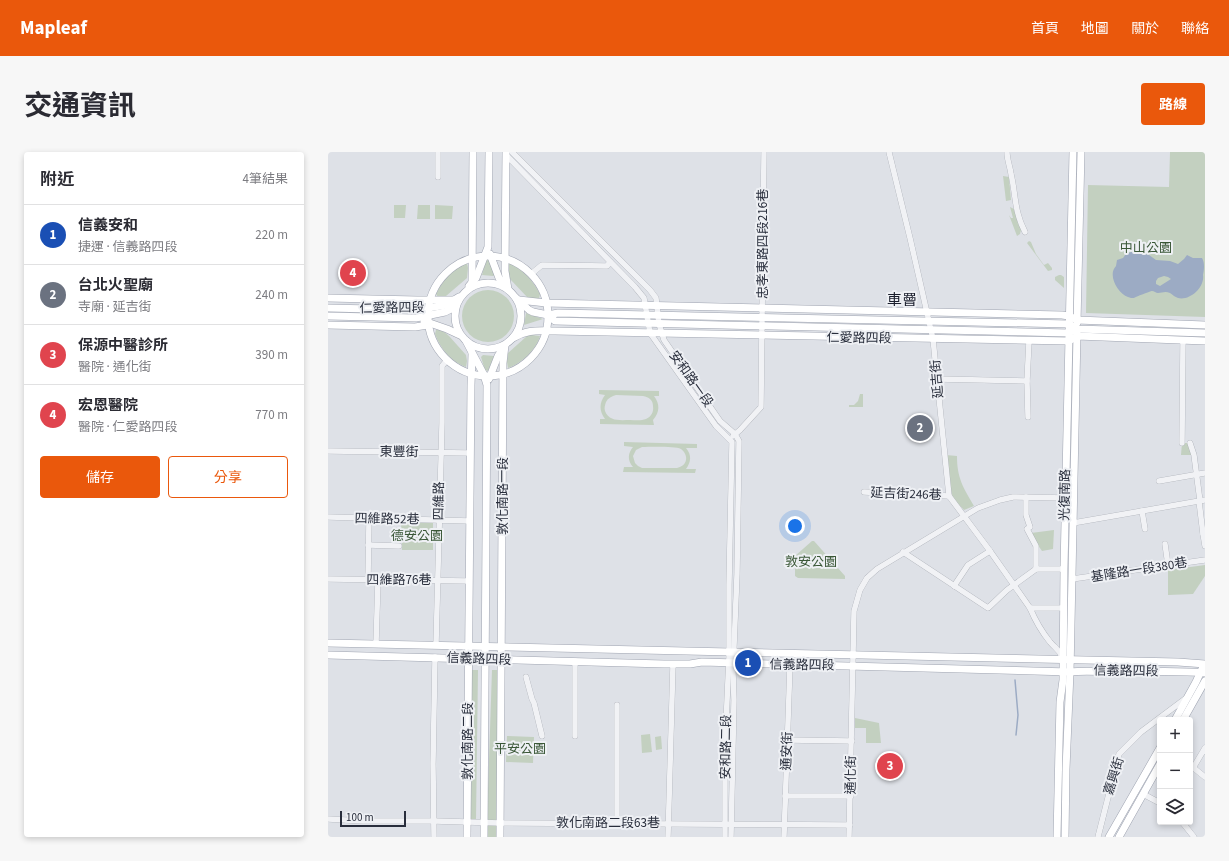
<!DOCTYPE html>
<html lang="zh-TW">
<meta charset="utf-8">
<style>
body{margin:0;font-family:"Source Sans 3","Noto Sans TC",sans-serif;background:#f7f7f7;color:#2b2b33}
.controls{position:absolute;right:12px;bottom:12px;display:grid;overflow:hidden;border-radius:4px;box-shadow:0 2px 6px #0003}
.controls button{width:36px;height:36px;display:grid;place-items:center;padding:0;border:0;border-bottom:1px solid #e1e1e2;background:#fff;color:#2b2b33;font:20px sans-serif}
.scale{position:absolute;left:12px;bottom:10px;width:66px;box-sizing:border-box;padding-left:4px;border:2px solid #292e3c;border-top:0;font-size:11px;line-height:14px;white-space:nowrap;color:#292e3c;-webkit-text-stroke:3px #eef0f4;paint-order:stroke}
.you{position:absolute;left:467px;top:374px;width:14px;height:14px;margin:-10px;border:3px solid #fff;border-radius:50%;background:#1a73e8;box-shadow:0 0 0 6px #1a73e833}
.badge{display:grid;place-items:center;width:26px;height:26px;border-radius:50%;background:#ea580c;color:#fff;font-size:13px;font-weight:700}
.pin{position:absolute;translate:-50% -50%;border:2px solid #fff;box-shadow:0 1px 4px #0006}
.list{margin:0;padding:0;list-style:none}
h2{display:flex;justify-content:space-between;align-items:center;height:52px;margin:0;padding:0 16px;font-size:17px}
h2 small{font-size:13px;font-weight:400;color:#7c7c81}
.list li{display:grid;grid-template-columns:26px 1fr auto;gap:12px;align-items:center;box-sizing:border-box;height:60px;padding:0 16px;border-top:1px solid #e1e1e2}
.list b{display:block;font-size:15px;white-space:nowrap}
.list p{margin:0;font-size:13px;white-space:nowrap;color:#7c7c81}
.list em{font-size:13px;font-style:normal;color:#7c7c81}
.actions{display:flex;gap:8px;padding:12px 16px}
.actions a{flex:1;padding:9px 0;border:1px solid #ea580c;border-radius:4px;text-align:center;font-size:14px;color:#ea580c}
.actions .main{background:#ea580c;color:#fff}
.icon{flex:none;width:22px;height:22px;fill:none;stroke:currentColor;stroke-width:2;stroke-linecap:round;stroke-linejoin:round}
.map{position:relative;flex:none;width:877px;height:685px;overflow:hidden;border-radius:4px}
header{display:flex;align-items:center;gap:24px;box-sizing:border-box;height:56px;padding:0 20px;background:#ea580c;color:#fff}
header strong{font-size:19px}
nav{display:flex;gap:22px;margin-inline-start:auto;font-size:14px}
.intro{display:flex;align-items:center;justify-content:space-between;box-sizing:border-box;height:96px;padding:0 24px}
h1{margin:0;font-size:28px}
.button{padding:10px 18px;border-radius:4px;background:#ea580c;color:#fff;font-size:14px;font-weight:700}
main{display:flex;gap:24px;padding:0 24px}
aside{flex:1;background:#fff;border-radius:4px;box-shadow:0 2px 6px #0003}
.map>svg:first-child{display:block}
.green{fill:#c3d0c0;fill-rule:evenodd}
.water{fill:#9cabc4;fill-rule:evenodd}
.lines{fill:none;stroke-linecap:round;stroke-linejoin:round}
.stream{stroke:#9cabc4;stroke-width:1.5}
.minor-casing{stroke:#a4a8b0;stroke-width:6}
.major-casing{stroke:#9fa4b1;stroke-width:8}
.minor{stroke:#f1f2f5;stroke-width:5.5}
.major{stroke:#fff;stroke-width:7}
.labels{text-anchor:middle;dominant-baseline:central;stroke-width:4;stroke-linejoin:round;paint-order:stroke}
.street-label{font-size:13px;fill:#292e3c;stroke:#eef0f4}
.park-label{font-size:13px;fill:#3a5737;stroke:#eef0f4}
.quarter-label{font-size:15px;fill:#1b1f2d;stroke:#eef0f4}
</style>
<header>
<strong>Mapleaf</strong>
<nav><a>首頁</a><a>地圖</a><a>關於</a><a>聯絡</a></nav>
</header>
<div class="intro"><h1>交通資訊</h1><a class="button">路線</a></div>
<main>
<aside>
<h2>附近<small>4筆結果</small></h2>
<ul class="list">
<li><span class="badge" style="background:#1a4fb4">1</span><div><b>信義安和</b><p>捷運 · 信義路四段</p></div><em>220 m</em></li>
<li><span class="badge" style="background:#6b7280">2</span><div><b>台北火聖廟</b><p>寺廟 · 延吉街</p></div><em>240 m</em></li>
<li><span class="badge" style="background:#e0444e">3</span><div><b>保源中醫診所</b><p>醫院 · 通化街</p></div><em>390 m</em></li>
<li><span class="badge" style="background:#e0444e">4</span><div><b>宏恩醫院</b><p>醫院 · 仁愛路四段</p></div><em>770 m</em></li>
</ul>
<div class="actions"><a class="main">儲存</a><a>分享</a></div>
</aside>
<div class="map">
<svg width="877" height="685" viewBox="0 0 877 685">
<rect width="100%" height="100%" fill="#dee1e7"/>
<g class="green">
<polygon points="842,0 877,0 877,165 758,161 760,33 841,35"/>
<polygon points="675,24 681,25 683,48 678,49"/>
<polygon points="66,53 78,53 77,66 66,66"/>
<polygon points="90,53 102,53 102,67 89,67"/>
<polygon points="107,53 125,54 124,67 107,67"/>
<polygon points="682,55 686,57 693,78 692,82 689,84 681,63 683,66 685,66"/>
<polygon points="701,89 703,90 708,102 716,113 720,111 724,116 724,118 720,119 699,91"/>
<polygon points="160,107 162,108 167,123 165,124 154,123 158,108"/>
<path d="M 139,111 L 140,116 L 139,126 L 118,144 L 110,145 L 108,142 C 115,128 124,117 139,111 Z"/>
<path d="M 181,112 L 183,112 C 196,118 205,129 212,142 L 211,147 L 209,148 L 200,146 L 182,127 L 180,117 Z"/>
<polygon points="731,123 733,123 736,125 736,136 727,128 727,125"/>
<circle cx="160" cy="164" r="26"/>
<polygon points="198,161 215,167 196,173"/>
<path d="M 110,177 L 115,179 L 121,184 L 138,203 L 139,209 L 138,215 C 123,210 112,196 107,182 L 108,178 Z"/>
<path d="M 204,183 L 212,184 C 208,198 194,211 180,216 L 179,210 L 180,201 L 199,184 Z"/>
<polygon points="155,203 166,204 160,219 157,218 153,205"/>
<path d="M 271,238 L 331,239 L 331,244 L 326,244 C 332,252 332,260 325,268 L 326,273 L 272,272 L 272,267 L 277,267 C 271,259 271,251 277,243 L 271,242 ZM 288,243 L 315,244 C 321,245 325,248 325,254 C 326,260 323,265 318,267 C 313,269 307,268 302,268 C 293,268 281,270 277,259 C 276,256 277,253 278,250 C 280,246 284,244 288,243 Z"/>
<polygon points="532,242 535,242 535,255 521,255 521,253 526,253 530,249"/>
<path d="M 296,290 L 369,292 L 369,296 L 358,296 C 364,303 363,310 358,317 L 368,317 L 367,321 L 295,320 L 296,315 L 305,315 C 299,308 300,301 305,295 L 296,294 ZM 314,295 C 322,295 347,294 353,297 C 356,299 359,304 358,308 C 357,313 353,315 349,316 L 314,316 L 310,314 L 307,311 L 305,304 L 308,298 Z"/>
<polygon points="854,291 862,291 866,303 853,303"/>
<path d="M 618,303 L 629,304 C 629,326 635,335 646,354 L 636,358 L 622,343 Z"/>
<polygon points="73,370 105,371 105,398 74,398"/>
<polygon points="726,378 725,397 714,399 707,389 703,381"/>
<polygon points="484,389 486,389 517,424 517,427 470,426 467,424 467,404"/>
<polygon points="877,413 877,424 865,442 840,443 840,418"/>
<polygon points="144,518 150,518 148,667 143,667"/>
<polygon points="164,518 170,518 170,668 159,669"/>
<polygon points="527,566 551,571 553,591 538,591 538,576 527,576"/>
<polygon points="322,582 324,600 314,601 313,583"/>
<polygon points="179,584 206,585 205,611 178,610"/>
<polygon points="333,584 334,597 328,598 327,585"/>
<polygon points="159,673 170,673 169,685 159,685"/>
</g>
<path class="water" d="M 803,100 L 811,100 L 821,103 L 828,108 L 842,109 L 850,112 L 856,107 L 859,103 L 865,106 L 874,106 C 877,111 876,118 875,123 C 877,135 862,149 850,146 C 847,145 845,143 842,141 C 837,139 834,141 830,141 C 828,141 826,139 824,139 C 823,139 807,145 806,146 C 804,146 802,146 800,145 C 790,142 779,123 788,114 L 789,108 L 795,106 L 798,102 ZM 836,124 L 840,125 L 843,127 L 832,134 L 828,132 L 828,129 L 830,126 Z"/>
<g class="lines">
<polyline class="stream" points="687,528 690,563 688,583"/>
<g class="minor-casing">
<g id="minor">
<polyline points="184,0 322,138 328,146 331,172 336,188 392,269 407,282 411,289 409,422 405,519 406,548 403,685"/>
<path d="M 561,0 L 582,86 L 605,187 L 621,344 L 662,399 L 702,456 C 707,468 714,480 722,490 C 728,497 731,497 734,505"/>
<path d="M 679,0 C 679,8 682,14 683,22 C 688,43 686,59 697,80"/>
<polyline points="178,3 307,135 316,146 322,181 388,274 404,290 401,433 401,505 396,615 397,621 397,685"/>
<polyline points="110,25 110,0"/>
<polyline points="203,122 214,113 279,114 282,110"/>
<polyline points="609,227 699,229"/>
<polyline points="700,265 699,229 701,189"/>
<polyline points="405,284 412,278 433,255 436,0"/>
<polyline points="854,291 855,188"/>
<polyline points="862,291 866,303 872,349"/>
<polyline points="0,299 142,301"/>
<polyline points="831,329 877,321"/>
<polyline points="536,340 621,344"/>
<polyline points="698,345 698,363 702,375 699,377 708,394 708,417"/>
<polyline points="871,349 875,382 877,381"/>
<polyline points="814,359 817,377"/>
<polyline points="0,365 142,369"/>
<polyline points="745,371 877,348"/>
<polyline points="875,382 877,394"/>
<polyline points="837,392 840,413"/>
<polyline points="40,393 71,394"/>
<polyline points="575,400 660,456 679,438 708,417 736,417"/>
<polyline points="0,427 141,429"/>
<polyline points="744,427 877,408"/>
<polyline points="40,428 41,366"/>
<polyline points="626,434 640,413 662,399"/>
<polyline points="702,456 735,456"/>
<polyline points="48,492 50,428"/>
<polyline points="108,493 114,271 114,214 119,208"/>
<polyline points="198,525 204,547 206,551 214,584"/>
<polyline points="289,553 289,671"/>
<polyline points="247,584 247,509"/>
<polyline points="459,588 524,589"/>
<polyline points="862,613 877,625"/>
<polyline points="865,616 877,596"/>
<polyline points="815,642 832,651"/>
<polyline points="457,644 523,644"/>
<polyline points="0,667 35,669 106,669 172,671 522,673"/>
<polyline points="854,670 866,685"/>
<polyline points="106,685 105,612 107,505"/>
<polyline points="340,685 345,512"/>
<polyline points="456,685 462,513"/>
<polyline points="521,685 526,459 532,438 539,426 549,417 650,356 672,348 685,345 737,346 746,339"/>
<polyline points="770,685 791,602 813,580 857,547"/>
</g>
</g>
<g class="major-casing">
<g id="major">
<polyline points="178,0 177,119 180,137"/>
<polyline points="162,102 171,126 178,135"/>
<circle cx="160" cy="164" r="60"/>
<circle cx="160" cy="164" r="33"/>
<polyline points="144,131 145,0"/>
<polyline points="141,134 148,126 160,95 161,0"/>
<polyline points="0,146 89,148 126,148"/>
<polyline points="188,146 201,158 205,160 220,163 230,161 741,172 749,177 877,181"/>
<polyline points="191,148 218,151 734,163 741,164 749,168 877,173"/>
<polyline points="0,156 88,158 118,153 131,145"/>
<polyline points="220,163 227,169 741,181 744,179"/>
<polyline points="0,164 88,166 117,160 127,155"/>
<polyline points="96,169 119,177 132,183"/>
<polyline points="749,171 753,0"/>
<polyline points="0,173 87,175 100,173"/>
<path d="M 185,186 C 200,177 210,179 227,179 L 741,189 L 749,184 L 877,189"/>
<polyline points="138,189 156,223 159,233 156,685"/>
<polyline points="161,227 170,204 176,195"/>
<polyline points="0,491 850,510 877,512"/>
<path d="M 0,503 L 336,512 L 362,512 L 374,510 L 742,520 C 758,518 775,520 791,520 C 820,520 848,518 877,521"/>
<polyline points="847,568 868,530 874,517"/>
<polyline points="855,568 877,529"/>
<polyline points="139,685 143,233 144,202"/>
<polyline points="172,685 175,211 177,193"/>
<polyline points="729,685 732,550 735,528 736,417 745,0"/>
<polyline points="737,685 738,617 742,520 749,181"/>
<polyline points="781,685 832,596"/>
<polyline points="791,685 832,612"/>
</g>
</g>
<use href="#minor" class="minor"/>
<use href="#major" class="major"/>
</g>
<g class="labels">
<g class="street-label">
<text transform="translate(435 92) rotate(-90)">忠孝東路四段216巷</text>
<text transform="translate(64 156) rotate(-1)">仁愛路四段</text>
<text transform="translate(531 186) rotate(1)">仁愛路四段</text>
<text transform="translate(363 227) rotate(55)">安和路一段</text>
<text transform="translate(609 227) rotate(-95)">延吉街</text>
<text transform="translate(71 300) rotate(1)">東豐街</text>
<text transform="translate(578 342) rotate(2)">延吉街246巷</text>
<text transform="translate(737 343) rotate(-89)">光復南路</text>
<text transform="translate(175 344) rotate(-90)">敦化南路一段</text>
<text transform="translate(111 349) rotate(-89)">四維路</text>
<text transform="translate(59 367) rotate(1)">四維路52巷</text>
<text transform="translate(811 418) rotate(-9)">基隆路一段380巷</text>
<text x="71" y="428">四維路76巷</text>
<text transform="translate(151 507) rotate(2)">信義路四段</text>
<text transform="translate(474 513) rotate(1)">信義路四段</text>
<text transform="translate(798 519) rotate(1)">信義路四段</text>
<text transform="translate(140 589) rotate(-90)">敦化南路二段</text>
<text transform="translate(398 595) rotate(-89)">安和路二段</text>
<text transform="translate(459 599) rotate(-88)">通安街</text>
<text transform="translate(523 623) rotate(-89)">通化街</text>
<text transform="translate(786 624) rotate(-73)">嘉興街</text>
<text x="280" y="671">敦化南路二段63巷</text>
</g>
<g class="park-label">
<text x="818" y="96">中山公園</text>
<text x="89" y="384">德安公園</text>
<text x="483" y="410">敦安公園</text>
<text x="192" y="597">平安公園</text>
</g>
<g class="quarter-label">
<text x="574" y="148">車罾</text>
</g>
</g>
</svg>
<div class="controls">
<button>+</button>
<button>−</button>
<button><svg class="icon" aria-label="layers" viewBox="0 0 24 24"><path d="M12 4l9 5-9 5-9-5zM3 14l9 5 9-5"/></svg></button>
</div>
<div class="scale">100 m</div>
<div class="you"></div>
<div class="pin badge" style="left:420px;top:511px;background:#1a4fb4">1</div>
<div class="pin badge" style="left:592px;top:276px;background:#6b7280">2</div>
<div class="pin badge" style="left:562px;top:614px;background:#e0444e">3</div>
<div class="pin badge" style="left:25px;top:121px;background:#e0444e">4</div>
</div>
</main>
